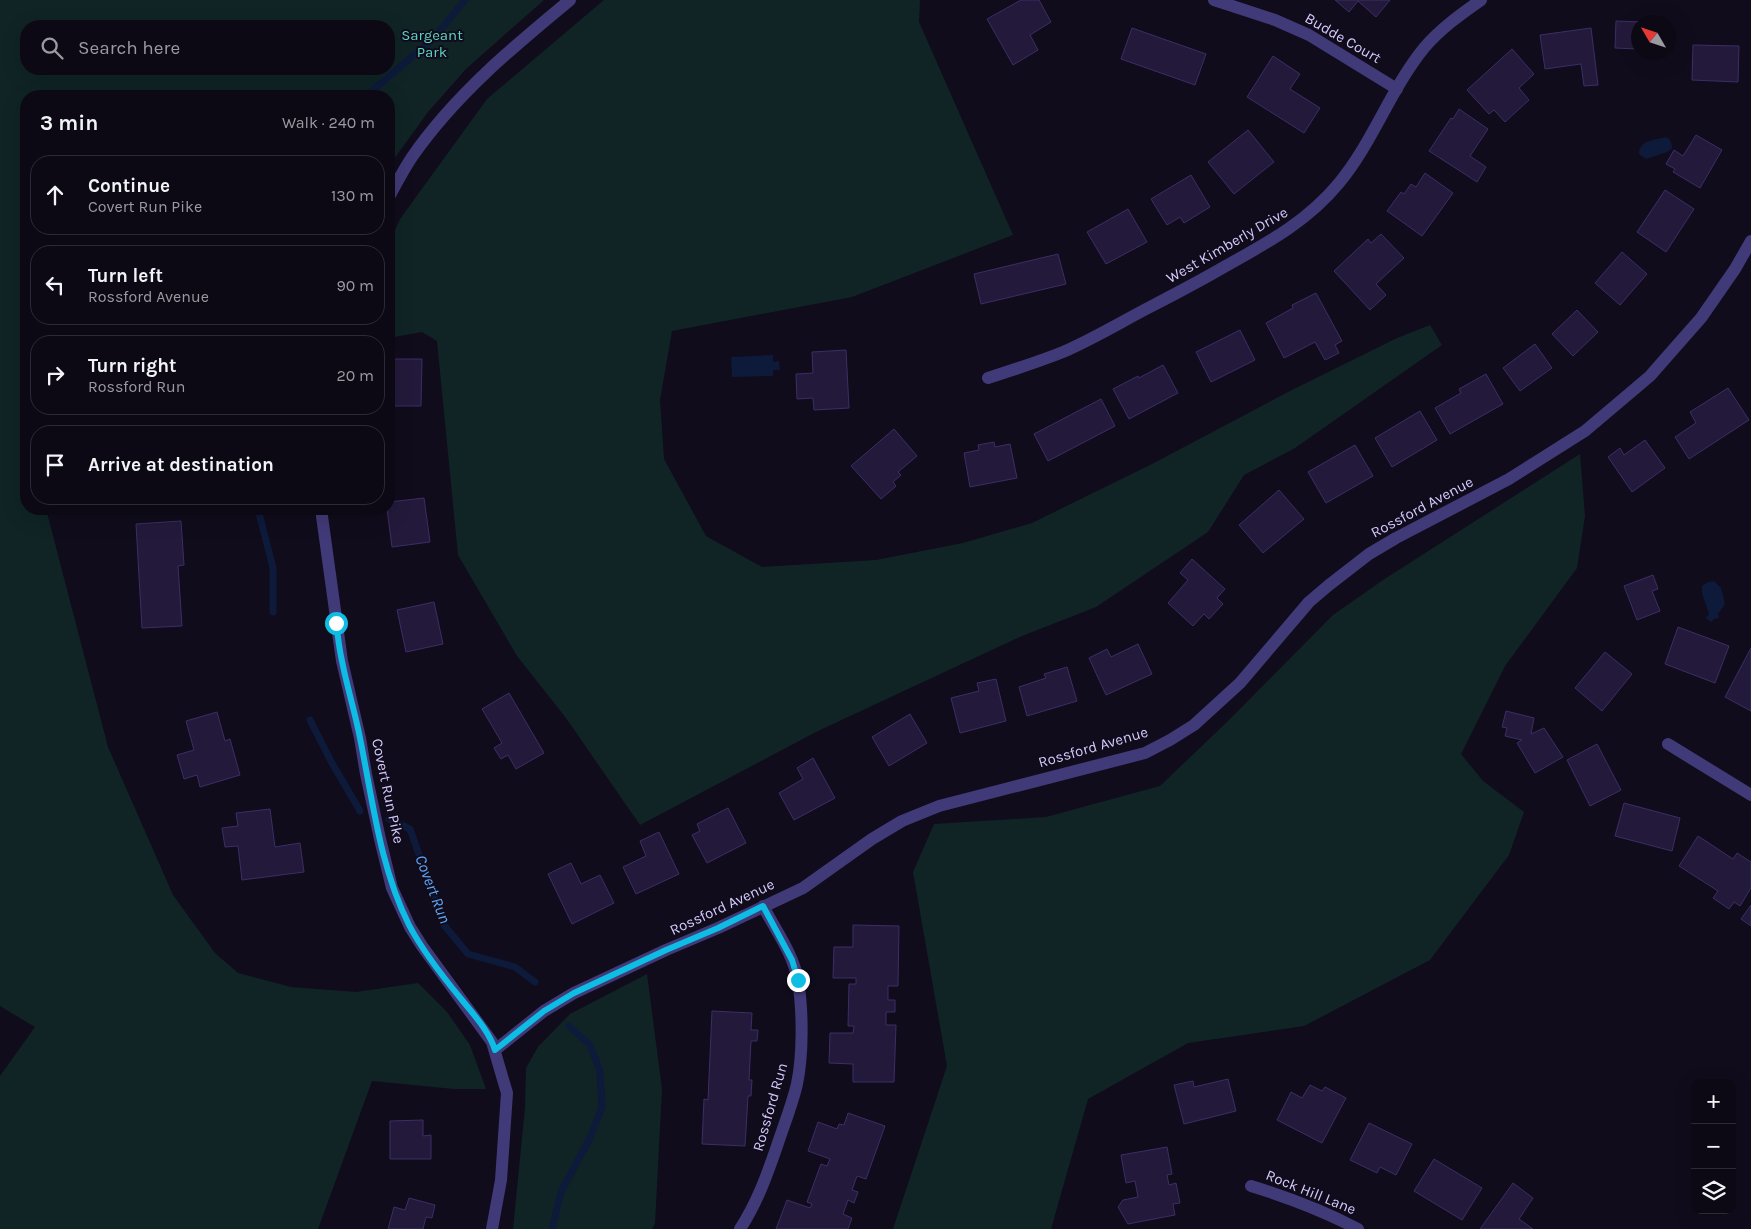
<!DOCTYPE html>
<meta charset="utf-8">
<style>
body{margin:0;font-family:Karla,sans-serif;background:#1a1722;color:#f1f3f6}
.controls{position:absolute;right:15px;bottom:15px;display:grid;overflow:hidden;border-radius:10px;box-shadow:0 5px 20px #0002}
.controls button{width:45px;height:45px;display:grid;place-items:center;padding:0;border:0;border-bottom:1px solid #2c2a34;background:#0c0915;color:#f1f3f6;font:25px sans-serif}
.compass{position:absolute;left:1631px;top:15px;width:45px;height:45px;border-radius:50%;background:#0c0915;box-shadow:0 5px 20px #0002;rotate:309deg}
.stop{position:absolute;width:15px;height:15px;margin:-11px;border:4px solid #0ebde4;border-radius:50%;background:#fff}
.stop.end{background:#0ebde4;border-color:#fff;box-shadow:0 1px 5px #0008}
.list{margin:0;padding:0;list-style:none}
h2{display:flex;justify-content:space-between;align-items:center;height:65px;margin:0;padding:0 20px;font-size:21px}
h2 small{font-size:16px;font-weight:400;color:#9a9aa0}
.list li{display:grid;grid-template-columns:32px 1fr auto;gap:15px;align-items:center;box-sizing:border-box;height:80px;margin:0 10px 10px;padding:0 10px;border:1px solid #2c2a34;border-radius:20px}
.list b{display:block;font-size:19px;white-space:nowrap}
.list p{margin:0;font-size:16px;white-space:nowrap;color:#9a9aa0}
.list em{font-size:16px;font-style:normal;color:#9a9aa0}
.icon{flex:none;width:28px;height:28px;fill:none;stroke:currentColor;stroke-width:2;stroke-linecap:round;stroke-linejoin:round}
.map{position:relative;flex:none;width:1751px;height:1229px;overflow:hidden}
.search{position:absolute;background:#0c0915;box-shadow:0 5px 20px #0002;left:20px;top:20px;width:375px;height:55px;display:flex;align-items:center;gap:12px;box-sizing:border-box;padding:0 18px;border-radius:20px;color:#9a9aa0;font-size:19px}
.panel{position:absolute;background:#0c0915;box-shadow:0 5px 20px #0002;left:20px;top:90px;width:375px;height:425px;border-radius:20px}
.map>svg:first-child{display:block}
.green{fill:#102425;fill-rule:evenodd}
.water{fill:#0d1a3a}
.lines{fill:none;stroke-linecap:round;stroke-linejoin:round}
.stream{stroke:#0d1a3a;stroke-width:7}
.building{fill:#231a3b;stroke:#3d2d66}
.minor{stroke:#413a78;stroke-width:12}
.tertiary{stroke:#413a78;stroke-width:12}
.route{stroke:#0ebde4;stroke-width:6}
.labels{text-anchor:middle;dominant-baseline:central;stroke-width:4;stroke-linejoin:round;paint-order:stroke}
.park-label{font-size:15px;fill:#5cd6c1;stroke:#100c1c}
.street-label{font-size:15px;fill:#d4cafc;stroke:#100c1c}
.water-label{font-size:16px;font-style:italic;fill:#5fa4f5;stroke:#100c1c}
</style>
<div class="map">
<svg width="1751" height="1229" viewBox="0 0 1751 1229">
<rect width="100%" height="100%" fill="#100c1c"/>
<g class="green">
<path d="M 0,0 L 544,0 L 466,69 L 428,112 L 389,166 L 389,96 L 26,96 L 26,509 L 46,509 L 108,747 L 173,895 L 215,953 L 238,973 L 291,987 L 356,992 L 418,983 L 447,1012 L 470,1045 L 486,1089 L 454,1089 L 372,1081 L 318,1229 L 0,1229 L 0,1076 L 35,1027 L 0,1006 ZM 389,26 L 389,69 L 26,69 L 26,26 Z"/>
<polygon points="604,0 920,0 919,22 1013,235 852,297 672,331 660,400 664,459 706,536 762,567 876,560 963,543 1032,523 1154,463 1288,392 1397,338 1430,325 1442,345 1295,448 1244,475 1208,532 1096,607 1022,636 818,731 640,825 566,718 517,656 458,555 437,341 422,332 389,338 389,244 400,219 487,99"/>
<polygon points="1580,454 1585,516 1577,568 1505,666 1461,754 1483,781 1524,812 1509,855 1430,960 1304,1026 1188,1043 1088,1099 1051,1229 893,1229 947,1066 913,872 934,824 1046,817 1160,786 1229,720 1333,615 1383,580"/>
<polygon points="647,974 662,1089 655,1224 652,1229 513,1229 525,1108 526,1068 538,1047 570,1014"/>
</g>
<g class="water">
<path d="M 1666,137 C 1671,140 1672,143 1672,149 L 1667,152 L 1646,159 L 1639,154 C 1639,140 1655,140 1666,137 Z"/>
<polygon points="773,355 773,362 779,361 780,370 773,370 773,376 732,377 731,357"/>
<polygon points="1714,581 1721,588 1725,604 1718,614 1719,618 1714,619 1711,622 1706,618 1709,614 1702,593 1702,586 1708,582"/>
</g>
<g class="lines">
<g class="stream">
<polyline points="366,96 433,39 465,0"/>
<polyline points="258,509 273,568 273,612"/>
<polyline points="310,720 332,763 360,811"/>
<polyline points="389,819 410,829 444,925 468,954 515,967 535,982"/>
<polyline points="552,1229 561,1192 590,1138 602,1107 600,1071 590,1045 569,1026"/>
</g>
</g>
<g class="building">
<polygon points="1021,0 1039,0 1051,22 1030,35 1038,50 1013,65 987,19"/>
<polygon points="1335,0 1390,0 1376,17 1358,1 1349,12"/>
<polygon points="1616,21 1642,22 1638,22 1638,49 1615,48"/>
<polygon points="1132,28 1206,54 1195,85 1121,59"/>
<polygon points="1591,28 1598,85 1584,86 1581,64 1545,69 1540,35"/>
<polygon points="1693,45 1739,46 1738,82 1692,80"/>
<polygon points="1512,49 1534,74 1519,88 1529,100 1505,122 1494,110 1489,114 1467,90"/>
<polygon points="1273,56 1300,74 1290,89 1320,108 1304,133 1247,97"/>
<polygon points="1459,109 1488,129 1470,156 1486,167 1477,182 1429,151 1451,118 1453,119"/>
<polygon points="1248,130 1274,162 1234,194 1208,162"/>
<polygon points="1696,135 1722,150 1700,188 1673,172 1675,169 1666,164 1674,150 1683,156"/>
<polygon points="1425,173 1453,193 1422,236 1387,211 1401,192 1404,194 1411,184 1416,187"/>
<polygon points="1191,175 1210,207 1184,223 1180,217 1167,225 1151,199"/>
<polygon points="1665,190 1694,209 1666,252 1637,232"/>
<polygon points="1128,209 1147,242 1106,264 1087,232"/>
<polygon points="1381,234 1404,258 1376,284 1386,295 1370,310 1334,271 1368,239 1371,243"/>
<polygon points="1622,252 1647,274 1620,305 1595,283"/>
<polygon points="1058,254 1066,284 981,304 974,274"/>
<polygon points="1316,293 1342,341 1335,345 1339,353 1325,360 1315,342 1284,358 1266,323 1293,308 1292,305"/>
<polygon points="1577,310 1598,332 1573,356 1552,334"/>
<polygon points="1240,330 1255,360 1211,382 1196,352"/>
<polygon points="1535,344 1552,368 1520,391 1503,368"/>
<polygon points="846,350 849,408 814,410 813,398 797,399 796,374 813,373 812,352"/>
<polygon points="389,359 422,359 421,406 389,406"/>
<polygon points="1163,365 1178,393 1129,419 1113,389 1138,376 1139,378"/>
<polygon points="1486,374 1503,404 1450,434 1435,408 1461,393 1459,389"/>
<polygon points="1728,388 1749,420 1689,459 1675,437 1696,423 1690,412"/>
<polygon points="1101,399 1115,426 1048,461 1034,434"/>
<polygon points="1420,411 1437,440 1392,467 1375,438"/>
<polygon points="894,429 917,456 898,472 901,475 893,482 896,486 881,499 851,466"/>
<polygon points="1645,440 1665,468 1632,492 1608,457 1620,448 1624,455"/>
<polygon points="994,442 995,447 1010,444 1017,478 970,487 964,453 979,450 978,445"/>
<polygon points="1355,445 1373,476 1326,503 1308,472"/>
<polygon points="1279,490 1304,519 1263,553 1239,525"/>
<polygon points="424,498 430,542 392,547 387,509 389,509 389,502"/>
<polygon points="181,521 184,565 178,566 182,626 142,628 136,524"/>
<polygon points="1192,559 1225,589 1217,598 1223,604 1209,619 1204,614 1193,626 1168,603 1188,580 1180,573"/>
<polygon points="1653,575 1658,589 1652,591 1660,611 1637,620 1624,586"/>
<polygon points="434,602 443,644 406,652 397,610"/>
<polygon points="1678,627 1729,646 1715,683 1665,664"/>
<polygon points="1138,644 1152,674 1106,695 1089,658 1107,649 1111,657"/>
<polygon points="1751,648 1751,711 1725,697"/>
<polygon points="1605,652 1632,674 1602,711 1575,688"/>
<polygon points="1067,667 1077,701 1027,716 1019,687 1046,678 1044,674"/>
<polygon points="996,679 1006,721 960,733 951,698 979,691 977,683"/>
<polygon points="509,693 544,753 516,769 508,755 501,759 494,748 502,743 482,709"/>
<polygon points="1506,711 1534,718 1531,734 1544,728 1563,757 1535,773 1517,743 1522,740 1505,736 1507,728 1502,727"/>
<polygon points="217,712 225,741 230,739 240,775 200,787 197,775 184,779 177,755 194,750 186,721"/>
<polygon points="910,714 927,743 889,766 872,737"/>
<polygon points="1597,744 1621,790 1590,806 1567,760"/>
<polygon points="813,758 835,798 794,820 779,793 803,779 797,768"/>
<polygon points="1624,803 1680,818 1672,851 1615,836"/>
<polygon points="728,808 746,843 707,863 692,835 700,831 697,824"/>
<polygon points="270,809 275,847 300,843 304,872 242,880 238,846 225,847 222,828 238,826 236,813"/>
<polygon points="659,832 679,874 636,894 623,867 646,856 640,841"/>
<polygon points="1698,836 1733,859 1737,853 1751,862 1751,888 1740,906 1734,902 1729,909 1713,898 1718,891 1679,866"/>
<polygon points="571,863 581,884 600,875 614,903 572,924 548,874"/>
<polygon points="1751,905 1751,926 1741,919"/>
<polygon points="853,925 899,926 898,986 888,986 888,1000 895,1000 895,1012 886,1012 886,1025 896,1025 894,1082 853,1082 853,1064 829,1063 830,1033 853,1033 854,1026 848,1026 849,984 856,984 856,978 833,978 834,947 853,947"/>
<polygon points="712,1011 752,1013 751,1030 758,1030 757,1041 751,1041 749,1080 752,1080 751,1096 748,1096 745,1146 702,1144 704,1099 708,1100"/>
<polygon points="1228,1079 1236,1111 1184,1124 1174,1085 1193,1081 1194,1087"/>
<polygon points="1310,1085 1322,1091 1325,1087 1346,1098 1322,1143 1277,1120 1291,1092 1302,1098"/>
<polygon points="848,1113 885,1126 866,1179 857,1176 852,1190 858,1192 854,1203 848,1200 843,1214 852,1218 848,1229 776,1229 787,1200 810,1208 812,1204 807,1202 821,1164 827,1166 830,1159 808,1151 818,1122 837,1129 839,1124 844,1125"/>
<polygon points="423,1120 423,1136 431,1135 431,1159 390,1159 390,1121"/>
<polygon points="1369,1123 1412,1144 1396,1175 1380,1167 1377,1173 1350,1160"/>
<polygon points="1167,1147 1172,1174 1167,1175 1169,1185 1176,1183 1180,1203 1173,1204 1175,1215 1128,1224 1118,1207 1123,1200 1138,1197 1135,1181 1126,1183 1121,1155"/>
<polygon points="1434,1159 1482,1188 1462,1220 1414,1191"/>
<polygon points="1513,1183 1533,1198 1519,1219 1533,1229 1480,1229"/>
<polygon points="409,1198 435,1205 432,1218 426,1217 423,1229 388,1229 394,1207 405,1210"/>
</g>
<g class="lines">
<g class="minor">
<polyline points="1214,0 1275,20 1309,35 1397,89"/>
<path d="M 988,378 C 1013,370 1038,362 1063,352 C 1093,339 1121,322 1150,307 C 1175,294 1200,281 1224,267 C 1267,243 1307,222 1339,183 C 1373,142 1390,90 1424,48 C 1440,29 1461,14 1481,0"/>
<polyline points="1668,744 1751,795"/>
<polyline points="495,1050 544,1011 574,993 666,950 718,928 803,888 872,839 902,821 939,806 1145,753 1170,740 1194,725 1240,683 1309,602 1329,585 1369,554 1396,538 1509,479 1585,431 1650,376 1664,360 1701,318 1735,269 1751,241"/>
<path d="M 1251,1186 C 1287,1197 1324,1211 1358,1229"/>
<path d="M 740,1229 C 757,1203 767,1175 777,1146 C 784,1125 792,1105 797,1084 C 803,1055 803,1011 798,981 C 794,955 775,929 763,906"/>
</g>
<g class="tertiary">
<path d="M 389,197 C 396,184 404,169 412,157 C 455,95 513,47 570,0"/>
<polyline points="321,509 342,661 360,738 366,774 380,839 392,888 410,927 422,946 492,1042 507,1093 501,1180 492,1229"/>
</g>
</g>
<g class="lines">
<path class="route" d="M 336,623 C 338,636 339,648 342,661 C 347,687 355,712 360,738 C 373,802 380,867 409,925 C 423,952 443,977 462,1000 C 474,1015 489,1031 495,1050 L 544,1011 L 574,993 L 666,950 L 718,928 L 763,906 L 792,960 L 798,980"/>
</g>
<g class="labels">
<g class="park-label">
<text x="432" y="35">Sargeant<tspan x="432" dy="17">Park</tspan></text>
</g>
<g class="street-label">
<text transform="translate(1343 38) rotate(30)">Budde Court</text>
<text transform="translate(1227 245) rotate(-30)">West Kimberly Drive</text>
<text transform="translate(1422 507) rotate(-28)">Rossford Avenue</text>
<text transform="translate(1093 747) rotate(-16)">Rossford Avenue</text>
<text transform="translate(388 791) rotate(78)">Covert Run Pike</text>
<text transform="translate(722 907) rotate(-25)">Rossford Avenue</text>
<text transform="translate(770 1107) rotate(-74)">Rossford Run</text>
<text transform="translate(1311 1192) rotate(22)">Rock Hill Lane</text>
</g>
<g class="water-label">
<text transform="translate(433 889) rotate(69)">Covert Run</text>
</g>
</g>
</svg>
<div class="controls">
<button>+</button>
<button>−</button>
<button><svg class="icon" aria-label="layers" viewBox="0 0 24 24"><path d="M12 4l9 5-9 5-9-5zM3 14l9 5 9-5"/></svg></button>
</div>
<svg class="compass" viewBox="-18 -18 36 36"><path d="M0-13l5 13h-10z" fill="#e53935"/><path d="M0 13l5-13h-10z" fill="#9a9aa0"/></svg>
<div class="stop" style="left:336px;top:623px"></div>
<div class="stop end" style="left:798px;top:980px"></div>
<div class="search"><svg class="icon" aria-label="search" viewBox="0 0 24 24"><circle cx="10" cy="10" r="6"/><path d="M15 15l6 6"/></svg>Search here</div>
<section class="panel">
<h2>3 min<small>Walk · 240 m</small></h2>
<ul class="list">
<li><svg class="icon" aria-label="ahead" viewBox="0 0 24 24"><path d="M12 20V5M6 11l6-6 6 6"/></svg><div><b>Continue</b><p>Covert Run Pike</p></div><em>130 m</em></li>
<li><svg class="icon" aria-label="left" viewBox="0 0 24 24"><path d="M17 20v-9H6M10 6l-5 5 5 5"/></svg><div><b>Turn left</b><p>Rossford Avenue</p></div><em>90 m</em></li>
<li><svg class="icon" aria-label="right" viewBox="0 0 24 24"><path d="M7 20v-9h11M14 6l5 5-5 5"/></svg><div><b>Turn right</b><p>Rossford Run</p></div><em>20 m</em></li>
<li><svg class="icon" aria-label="arrive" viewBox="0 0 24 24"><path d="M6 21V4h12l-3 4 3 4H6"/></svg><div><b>Arrive at destination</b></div></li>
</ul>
</section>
</div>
